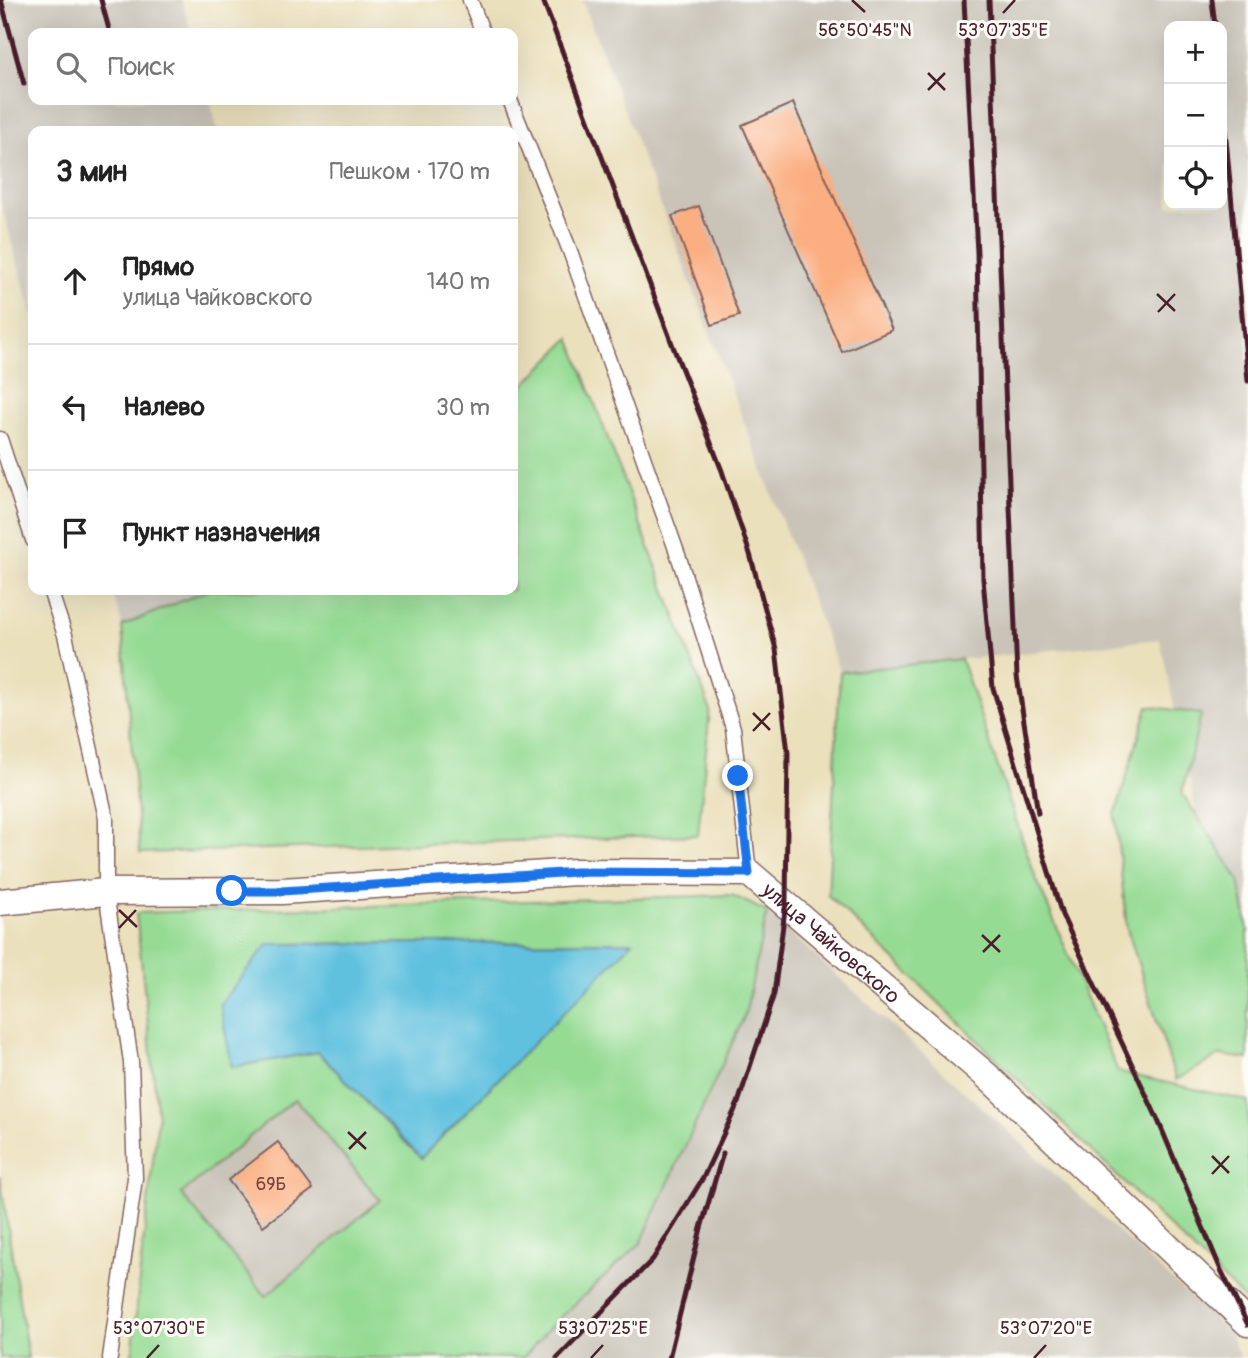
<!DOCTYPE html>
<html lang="ru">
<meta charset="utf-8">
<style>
body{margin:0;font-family:Pangolin,sans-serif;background:#f6f6f6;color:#222}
.controls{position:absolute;right:21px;top:21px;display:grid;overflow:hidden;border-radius:14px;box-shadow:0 7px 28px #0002}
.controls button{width:63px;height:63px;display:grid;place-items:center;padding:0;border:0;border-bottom:2px solid #e0e0e0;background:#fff;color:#222;font:35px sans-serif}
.stop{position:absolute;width:21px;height:21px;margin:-16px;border:5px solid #1a73e8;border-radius:50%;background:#fff}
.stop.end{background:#1a73e8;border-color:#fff;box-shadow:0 2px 7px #0008}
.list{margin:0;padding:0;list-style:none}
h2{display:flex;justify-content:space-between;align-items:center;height:91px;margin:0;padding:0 28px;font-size:30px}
h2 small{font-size:23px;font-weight:400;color:#767676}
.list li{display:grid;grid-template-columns:46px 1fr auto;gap:21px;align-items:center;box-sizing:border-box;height:126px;padding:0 28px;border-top:2px solid #e0e0e0}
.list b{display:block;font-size:26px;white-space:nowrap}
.list p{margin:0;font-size:23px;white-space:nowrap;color:#767676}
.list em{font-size:23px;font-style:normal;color:#767676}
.icon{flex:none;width:38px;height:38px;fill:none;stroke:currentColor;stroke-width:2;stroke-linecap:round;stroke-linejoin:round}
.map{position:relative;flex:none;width:1248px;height:1358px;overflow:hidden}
.search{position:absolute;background:#fff;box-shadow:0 7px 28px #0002;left:28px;top:28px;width:490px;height:77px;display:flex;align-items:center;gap:18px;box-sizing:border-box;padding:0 24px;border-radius:14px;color:#767676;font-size:26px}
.panel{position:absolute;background:#fff;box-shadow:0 7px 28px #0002;left:28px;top:126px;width:490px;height:469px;border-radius:14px}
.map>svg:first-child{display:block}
.industrial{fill:#c9c3b8;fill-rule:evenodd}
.green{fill:#96db94;stroke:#707d60;stroke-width:2;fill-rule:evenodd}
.water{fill:#60c1df;stroke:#557085;stroke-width:2}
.building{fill:#fbae81}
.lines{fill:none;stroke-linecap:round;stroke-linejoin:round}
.service-casing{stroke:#82635e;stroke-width:17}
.minor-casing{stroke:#82635e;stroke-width:29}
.service{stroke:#fff;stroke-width:14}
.minor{stroke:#fff;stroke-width:26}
.rail{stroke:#4a1f2b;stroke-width:5}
.route{stroke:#1a73e8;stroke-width:9}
.ticks{fill:none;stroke:#4a1f2b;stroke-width:2.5}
.labels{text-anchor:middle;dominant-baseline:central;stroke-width:6;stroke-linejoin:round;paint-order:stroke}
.number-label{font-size:18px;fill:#764340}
.street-label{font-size:21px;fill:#4a1f2b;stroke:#fdfcf7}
.ticks-label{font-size:18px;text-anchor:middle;fill:#4a1f2b;stroke:#fdfcf7;stroke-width:6;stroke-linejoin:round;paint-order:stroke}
</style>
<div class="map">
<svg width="1248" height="1358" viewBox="0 0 1248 1358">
<rect width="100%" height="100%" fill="#fdfcf7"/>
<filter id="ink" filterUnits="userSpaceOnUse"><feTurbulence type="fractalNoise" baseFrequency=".0143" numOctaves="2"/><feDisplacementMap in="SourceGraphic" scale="14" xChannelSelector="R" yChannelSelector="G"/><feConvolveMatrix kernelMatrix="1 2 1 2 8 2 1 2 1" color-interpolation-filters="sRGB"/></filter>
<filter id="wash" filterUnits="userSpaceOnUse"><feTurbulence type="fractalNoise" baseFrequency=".00686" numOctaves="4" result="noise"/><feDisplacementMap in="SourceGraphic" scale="28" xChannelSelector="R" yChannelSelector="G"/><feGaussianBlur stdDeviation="1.57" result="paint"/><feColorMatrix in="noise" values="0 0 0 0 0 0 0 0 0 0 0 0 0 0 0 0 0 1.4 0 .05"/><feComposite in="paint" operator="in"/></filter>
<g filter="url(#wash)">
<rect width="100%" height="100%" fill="#ebe0bc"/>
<g class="industrial">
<polygon points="0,0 182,0 191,33 33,33 33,100 210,100 218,131 33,131 33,317 0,201"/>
<path d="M 582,0 L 1248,0 L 1248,1060 L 1160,639 L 840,672 ZM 1169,26 L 1222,26 L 1222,205 L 1169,205 Z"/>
<polygon points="112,590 208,590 122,626"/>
<polygon points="767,912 1230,1333 1240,1358 523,1358 553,1324 745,1015"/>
<polygon points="295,1098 381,1200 266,1296 181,1194"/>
</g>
<g class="green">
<polygon points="570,338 710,709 698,835 140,853 122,626 208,590 513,590 513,396"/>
<polygon points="961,659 1035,876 1118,1072 1248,1101 1248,1303 828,895 840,672"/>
<polygon points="1148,706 1201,714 1182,793 1239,880 1248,930 1248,1059 1220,1055 1176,1080 1127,929 1115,815"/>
<path d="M 732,895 L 767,912 L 745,1015 L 641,1243 L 553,1324 L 523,1358 L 132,1358 L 140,1271 L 158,1118 L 136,913 ZM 632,942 L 421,1158 L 318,1052 L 232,1067 L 268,944 ZM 295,1099 L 380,1200 L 266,1296 L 181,1194 Z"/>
<polygon points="0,1176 28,1358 0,1358"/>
</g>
<polygon class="water" points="633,942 421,1158 318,1052 232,1067 220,1004 268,944"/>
<g id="blocks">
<g class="building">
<polygon points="793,103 892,330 842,352 742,125"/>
<polygon points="699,206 739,316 712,325 672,216"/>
<polygon points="278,1142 313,1189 263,1226 228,1180"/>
</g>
</g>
</g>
<g filter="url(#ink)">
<use href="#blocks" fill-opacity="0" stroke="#82635e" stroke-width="2"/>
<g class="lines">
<g class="service-casing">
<g id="service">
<polyline points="470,0 483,33"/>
<polyline points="510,100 570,251 679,558 733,728 749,873"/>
<polyline points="0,439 33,540"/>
<polyline points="50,590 65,635 106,818 106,892 131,1062 135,1178 110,1358"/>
</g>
</g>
<g class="minor-casing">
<g id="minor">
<path id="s1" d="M 0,902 L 106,892 L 282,891 L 576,872 L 749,873 L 987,1076 L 1248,1323"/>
</g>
</g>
<use href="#service" class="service"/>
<use href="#minor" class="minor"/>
<g class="rail">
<polyline points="1,0 24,84"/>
<polyline points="101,0 110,33"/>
<polyline points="543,0 674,349 722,471 750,554 776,649 788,753 786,902 774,994 738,1103 703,1178 653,1259 557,1358"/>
<polyline points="964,0 977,253 983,579 993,688 1062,915 1157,1118 1221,1270 1248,1325"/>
<polyline points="989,0 1017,676 1038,813"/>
<polyline points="1212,0 1215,26"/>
<polyline points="1222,95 1248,381"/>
<polyline points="669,1358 701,1228 723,1153"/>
</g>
</g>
</g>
<g class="lines" filter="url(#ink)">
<polyline class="route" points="232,891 282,891 576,872 749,873 738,776"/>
</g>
<path class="ticks" d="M 852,0 L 865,12M 1003,13 L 1015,0M 928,73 L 945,90M 928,90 L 945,73M 1157,294 L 1175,311M 1158,312 L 1175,294M 753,713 L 770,730M 753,731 L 770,713M 119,910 L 137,927M 119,928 L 136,910M 982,935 L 1000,952M 983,952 L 1000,935M 348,1132 L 366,1149M 349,1149 L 366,1132M 1212,1156 L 1229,1173M 1212,1174 L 1229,1156M 147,1358 L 159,1345M 591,1358 L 603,1345M 1034,1358 L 1046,1345"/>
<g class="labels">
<g class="number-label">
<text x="271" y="1184">69Б</text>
</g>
<g class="street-label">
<text stroke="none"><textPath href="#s1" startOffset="858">улица Чайковского</textPath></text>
</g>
</g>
<g class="ticks-label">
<text x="865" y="36">56°50'45"N</text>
<text x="1003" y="36">53°07'35"E</text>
<text x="159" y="1334">53°07'30"E</text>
<text x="603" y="1334">53°07'25"E</text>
<text x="1046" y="1334">53°07'20"E</text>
</g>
</svg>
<div class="controls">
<button>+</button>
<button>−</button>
<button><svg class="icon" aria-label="locate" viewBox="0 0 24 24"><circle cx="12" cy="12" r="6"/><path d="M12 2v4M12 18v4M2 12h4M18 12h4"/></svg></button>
</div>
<div class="stop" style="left:232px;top:891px"></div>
<div class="stop end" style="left:738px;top:776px"></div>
<div class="search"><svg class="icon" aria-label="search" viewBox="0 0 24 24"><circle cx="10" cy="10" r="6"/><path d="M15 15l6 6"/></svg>Поиск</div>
<section class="panel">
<h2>3 мин<small>Пешком · 170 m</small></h2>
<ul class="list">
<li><svg class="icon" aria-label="ahead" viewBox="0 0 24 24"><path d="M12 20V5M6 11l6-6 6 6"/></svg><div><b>Прямо</b><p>улица Чайковского</p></div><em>140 m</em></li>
<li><svg class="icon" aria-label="left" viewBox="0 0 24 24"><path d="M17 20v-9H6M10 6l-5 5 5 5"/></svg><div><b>Налево</b></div><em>30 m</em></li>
<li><svg class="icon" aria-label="arrive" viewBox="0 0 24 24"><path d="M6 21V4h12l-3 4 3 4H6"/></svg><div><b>Пункт назначения</b></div></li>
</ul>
</section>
</div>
